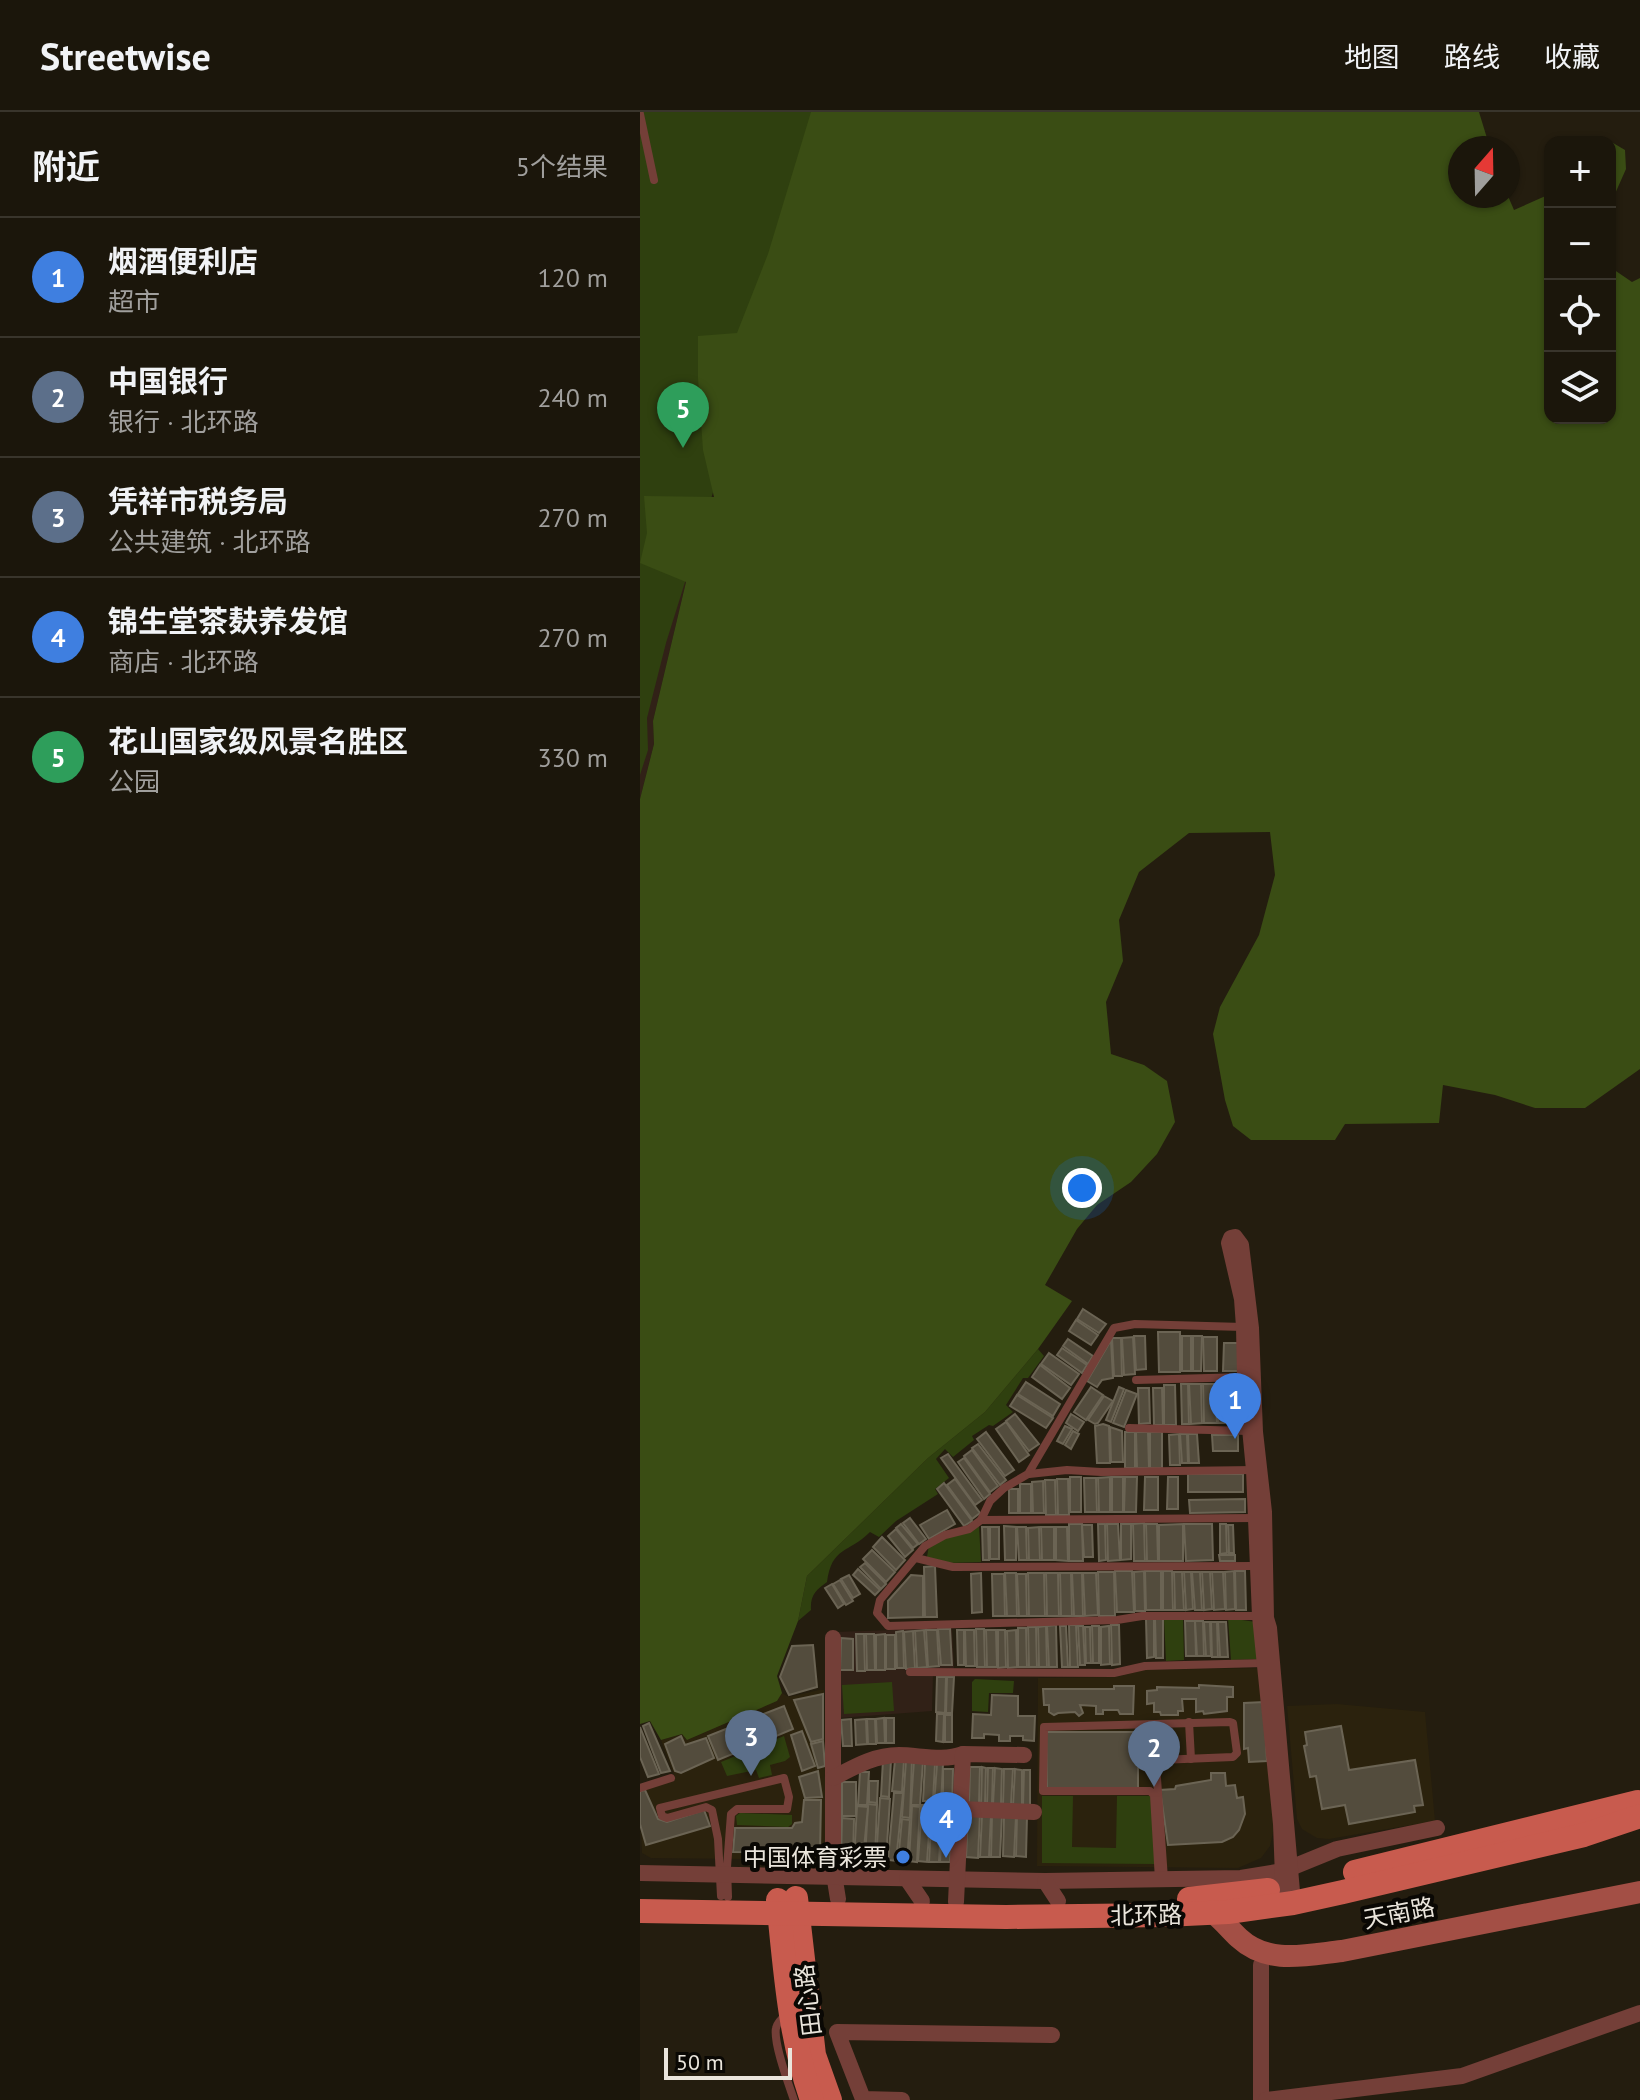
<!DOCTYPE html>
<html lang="zh">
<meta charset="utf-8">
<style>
body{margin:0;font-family:"PT Sans","Noto Sans SC",sans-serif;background:#241f14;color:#f1f3f6}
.controls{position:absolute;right:24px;top:24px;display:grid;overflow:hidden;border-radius:16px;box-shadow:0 2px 6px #0004}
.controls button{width:72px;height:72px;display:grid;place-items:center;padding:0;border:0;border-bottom:2px solid #39352c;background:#1b160b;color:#f1f3f6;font:40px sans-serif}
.compass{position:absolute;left:808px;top:24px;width:72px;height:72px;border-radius:50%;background:#1b160b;box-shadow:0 2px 6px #0004;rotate:20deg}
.scale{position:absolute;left:24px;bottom:20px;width:128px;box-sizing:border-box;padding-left:8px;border:4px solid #eae5dc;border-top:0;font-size:22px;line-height:28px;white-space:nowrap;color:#eae5dc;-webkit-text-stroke:6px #0a0804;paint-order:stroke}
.you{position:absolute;left:442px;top:1076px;width:28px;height:28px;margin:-20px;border:6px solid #fff;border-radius:50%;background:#1a73e8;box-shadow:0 0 0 12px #1a73e833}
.badge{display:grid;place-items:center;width:52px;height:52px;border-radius:50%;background:#d93025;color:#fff;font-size:26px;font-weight:700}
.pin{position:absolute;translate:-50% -66px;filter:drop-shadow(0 2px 4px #0008)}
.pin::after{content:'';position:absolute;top:42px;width:28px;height:24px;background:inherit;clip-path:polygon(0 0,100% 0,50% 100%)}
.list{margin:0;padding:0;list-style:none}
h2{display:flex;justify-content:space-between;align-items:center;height:104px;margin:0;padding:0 32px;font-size:34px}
h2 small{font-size:26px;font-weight:400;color:#a09f9d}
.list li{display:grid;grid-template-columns:52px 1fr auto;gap:24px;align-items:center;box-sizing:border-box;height:120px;padding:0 32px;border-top:2px solid #39352c}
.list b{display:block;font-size:30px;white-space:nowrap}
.list p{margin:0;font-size:26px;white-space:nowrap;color:#a09f9d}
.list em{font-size:26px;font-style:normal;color:#a09f9d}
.icon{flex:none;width:44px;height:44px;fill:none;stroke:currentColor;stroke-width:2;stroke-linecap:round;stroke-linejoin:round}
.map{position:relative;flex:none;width:1000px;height:1988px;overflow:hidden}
header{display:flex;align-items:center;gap:48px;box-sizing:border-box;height:112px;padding:0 40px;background:#1b160b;border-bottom:2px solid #39352c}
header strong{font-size:38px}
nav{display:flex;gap:44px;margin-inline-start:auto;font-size:28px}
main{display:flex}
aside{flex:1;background:#1b160b}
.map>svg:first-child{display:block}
.built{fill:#2b220d}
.education{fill:#312117}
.green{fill:#2f400f}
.forest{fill:#3a4d14}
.building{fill:#534c3d;stroke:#6b6454;stroke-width:2}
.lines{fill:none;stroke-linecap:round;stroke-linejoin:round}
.lane{stroke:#743f38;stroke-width:8}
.street{stroke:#743f38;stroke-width:16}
.secondary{stroke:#a34f45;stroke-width:22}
.primary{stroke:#c85b4e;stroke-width:24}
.shop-dot{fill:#3f7fe0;stroke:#0a0804;stroke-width:3}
.labels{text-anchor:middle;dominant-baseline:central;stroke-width:8;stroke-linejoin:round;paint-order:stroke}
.poi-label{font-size:24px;fill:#eae5dc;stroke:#0a0804;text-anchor:end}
.street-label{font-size:24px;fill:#eae5dc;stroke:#0a0804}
</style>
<header>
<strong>Streetwise</strong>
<nav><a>地图</a><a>路线</a><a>收藏</a></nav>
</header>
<main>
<aside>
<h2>附近<small>5个结果</small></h2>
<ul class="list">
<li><span class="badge" style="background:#3f7fe0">1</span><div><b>烟酒便利店</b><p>超市</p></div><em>120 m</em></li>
<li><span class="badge" style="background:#5c6f8a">2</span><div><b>中国银行</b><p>银行 · 北环路</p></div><em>240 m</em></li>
<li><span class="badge" style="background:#5c6f8a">3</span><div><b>凭祥市税务局</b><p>公共建筑 · 北环路</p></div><em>270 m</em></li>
<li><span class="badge" style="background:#3f7fe0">4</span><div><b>锦生堂茶麸养发馆</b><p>商店 · 北环路</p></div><em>270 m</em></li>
<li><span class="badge" style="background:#2e9e5b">5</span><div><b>花山国家级风景名胜区</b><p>公园</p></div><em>330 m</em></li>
</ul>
</aside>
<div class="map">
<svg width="1000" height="1988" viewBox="0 0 1000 1988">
<rect width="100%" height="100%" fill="#241d0f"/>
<g class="built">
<polygon points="618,1556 634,1716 630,1734 621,1746 598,1756 397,1754 398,1566 476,1565 504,1558"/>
<polygon points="179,1578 184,1578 186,1748 11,1746 2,1741 0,1678 33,1669 35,1665 21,1628 42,1622 47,1628 137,1589 142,1581 149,1585"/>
<polygon points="697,1592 785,1600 795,1709 689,1727 677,1726 662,1717 657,1707 647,1594"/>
</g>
<g class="education">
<polygon points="0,451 46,470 13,609 14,632 0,687"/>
<polygon points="312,1516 314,1557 293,1563 292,1599 199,1606 195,1520"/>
</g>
<g class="green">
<polygon points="0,0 222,0 174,57 26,531 7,606 8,638 0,663"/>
<path d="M 398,1237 L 404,1244 L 388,1266 L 383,1266 L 366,1293 L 373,1300 L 353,1314 L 349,1313 L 332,1324 L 334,1328 L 313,1345 L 305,1337 L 296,1347 L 309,1366 L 295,1377 L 298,1382 L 256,1409 L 239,1425 L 230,1420 C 208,1442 192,1434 187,1470 C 176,1478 170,1483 171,1498 L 158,1509 L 167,1464 L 288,1346 L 345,1300 Z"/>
<polygon points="339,1414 341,1450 307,1451 287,1445 289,1433"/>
<polygon points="524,1506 543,1506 544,1548 526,1549"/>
<polygon points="588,1506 616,1510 617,1547 591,1548"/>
<polygon points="335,1567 374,1569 373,1581 349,1581 348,1600 332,1599 332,1570"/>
<polygon points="252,1570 254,1599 204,1602 202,1573"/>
<polygon points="144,1624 150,1645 145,1649 130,1653 132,1663 119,1666 116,1658 87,1664 81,1650"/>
<polygon points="402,1684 433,1684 432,1735 476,1736 477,1684 512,1684 516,1752 402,1751"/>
<polygon points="100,1701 152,1703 152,1712 148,1715 97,1713 96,1704"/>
</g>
<g class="forest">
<polygon points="171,0 839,0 850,36 820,36 820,84 868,84 874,98 910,82 910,306 970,306 970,155 992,170 1000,166 1000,957 945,996 895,996 855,983 803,973 799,1011 705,1012 695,1028 611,1028 593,1014 585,988 573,922 580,895 619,823 635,763 630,720 549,721 499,760 479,808 483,849 466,890 471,942 504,953 527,969 535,1010 517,1042 491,1070 457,1093 437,1117 405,1173 432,1189 398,1237 345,1300 288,1346 167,1464 158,1509 137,1564 142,1581 137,1589 47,1628 42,1622 21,1628 10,1609 0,1612 0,687 14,632 13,609 46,470 0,451 7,421 4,384 74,385 63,338 58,266 58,224 97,221 128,142"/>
<polygon points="968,28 985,38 986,57 970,93 970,30 964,30"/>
</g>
<g class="building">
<polygon points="443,1197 466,1212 459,1221 437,1207"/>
<polygon points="436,1208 458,1223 451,1233 429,1219"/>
<polygon points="518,1220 540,1220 540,1260 519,1260"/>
<polygon points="494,1224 505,1224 506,1257 496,1258"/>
<rect x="542" y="1224" width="9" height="35"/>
<polygon points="553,1224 562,1224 561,1259 553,1259"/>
<polygon points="493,1225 495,1262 484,1263 482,1226"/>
<polygon points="563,1225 577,1225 577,1259 564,1259"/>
<polygon points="472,1226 481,1226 482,1264 474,1264"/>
<polygon points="428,1227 453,1244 448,1252 423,1234"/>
<polygon points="471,1228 473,1266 462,1268 457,1275 447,1269"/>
<polygon points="584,1231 600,1231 599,1259 583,1259"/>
<polygon points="422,1236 447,1253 442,1261 417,1243"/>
<polygon points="409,1241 439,1262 431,1273 401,1252"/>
<polygon points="400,1253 430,1276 422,1287 392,1265"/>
<polygon points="386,1270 420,1292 413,1304 378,1282"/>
<polygon points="577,1271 589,1271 589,1311 578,1311"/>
<polygon points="597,1271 598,1312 591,1312 590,1272"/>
<polygon points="541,1272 548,1272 549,1312 542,1312"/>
<polygon points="549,1272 561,1272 562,1311 551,1312"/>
<polygon points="563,1272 575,1272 577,1311 564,1311"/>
<polygon points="524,1273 535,1273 536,1313 524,1313"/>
<polygon points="451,1275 463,1283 446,1308 434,1300"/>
<polygon points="479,1275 484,1277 471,1310 466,1308"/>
<polygon points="498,1276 509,1276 510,1311 499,1312"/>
<polygon points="513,1276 522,1276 523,1313 514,1313"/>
<polygon points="486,1278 497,1282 484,1315 473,1311"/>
<polygon points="377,1283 413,1306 406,1316 370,1294"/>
<polygon points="464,1284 473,1289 458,1311 455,1312 448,1308"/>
<polygon points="375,1302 399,1332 389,1339 366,1309"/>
<polygon points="431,1302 444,1310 438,1319 426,1311"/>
<polygon points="366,1310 389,1343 379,1350 356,1317"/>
<polygon points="463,1312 469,1314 470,1351 457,1351 455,1314"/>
<polygon points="425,1314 432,1317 423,1332 417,1329"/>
<polygon points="470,1315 482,1319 483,1350 471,1350"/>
<polygon points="433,1319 439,1322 431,1337 425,1333"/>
<polygon points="346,1320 374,1358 365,1364 337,1327"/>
<rect x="485" y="1320" width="10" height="36"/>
<polygon points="496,1320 508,1320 509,1356 497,1356"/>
<rect x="510" y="1320" width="12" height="36"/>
<polygon points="539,1322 540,1353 530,1353 529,1323"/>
<polygon points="540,1322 547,1322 548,1351 542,1351"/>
<polygon points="548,1322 557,1322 559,1351 549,1351"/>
<polygon points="572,1323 598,1323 598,1339 573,1339"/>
<polygon points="338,1332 366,1368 360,1373 332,1336"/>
<polygon points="332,1338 358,1374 350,1380 324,1344"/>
<polygon points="308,1342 342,1388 335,1393 301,1346"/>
<polygon points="324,1346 350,1382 344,1387 318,1350"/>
<rect x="548" y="1362" width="55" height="18"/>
<rect x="430" y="1365" width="11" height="35"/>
<polygon points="470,1365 470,1400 459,1400 458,1366"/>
<rect x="472" y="1365" width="11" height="35"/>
<polygon points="485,1365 497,1365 496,1400 484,1400"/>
<polygon points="505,1365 518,1365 518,1398 504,1398"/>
<polygon points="528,1365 538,1365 538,1397 527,1397"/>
<polygon points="444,1366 456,1366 457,1400 445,1400"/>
<polygon points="315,1367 340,1401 332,1407 307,1373"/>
<polygon points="417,1367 428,1367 429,1403 418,1403"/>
<polygon points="405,1368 415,1368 416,1403 406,1403"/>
<polygon points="403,1369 404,1401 393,1401 392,1370"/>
<polygon points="304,1371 332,1409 324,1414 297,1377"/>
<rect x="380" y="1372" width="11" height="29"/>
<rect x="369" y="1377" width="9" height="24"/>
<polygon points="605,1387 605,1400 550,1401 549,1388"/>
<polygon points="307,1398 315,1412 289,1427 280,1413"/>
<polygon points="270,1406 286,1427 279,1432 263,1411"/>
<polygon points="504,1411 505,1449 494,1449 493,1412"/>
<polygon points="261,1412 278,1432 273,1436 256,1416"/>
<polygon points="429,1412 442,1412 443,1449 429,1449"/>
<polygon points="458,1412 465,1412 466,1448 459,1449"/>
<polygon points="467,1412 478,1412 480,1448 468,1449"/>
<polygon points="481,1412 491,1412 491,1447 481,1448"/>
<polygon points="506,1412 517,1412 518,1449 507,1449"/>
<polygon points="543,1412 543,1449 519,1449 519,1413"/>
<polygon points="544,1412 572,1412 573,1448 546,1449"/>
<polygon points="580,1412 586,1412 587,1441 580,1442"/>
<polygon points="442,1413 452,1413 453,1445 444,1445"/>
<polygon points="588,1413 593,1413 594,1441 589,1441"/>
<polygon points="364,1414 376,1415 376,1448 365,1448"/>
<polygon points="342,1415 348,1415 349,1448 343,1448"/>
<rect x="350" y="1415" width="9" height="32"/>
<polygon points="377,1415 386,1415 387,1448 379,1448"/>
<polygon points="399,1415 400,1448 389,1448 388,1416"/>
<polygon points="401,1415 414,1415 414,1448 402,1448"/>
<polygon points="416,1415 427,1415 428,1449 416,1448"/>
<polygon points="256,1417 273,1438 265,1445 248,1424"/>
<polygon points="242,1425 265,1448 256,1458 233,1435"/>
<polygon points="232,1438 255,1460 246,1470 223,1447"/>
<polygon points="579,1443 595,1443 595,1449 580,1449"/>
<polygon points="225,1451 246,1472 241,1477 220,1455"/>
<polygon points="295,1454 297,1505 285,1505 284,1455"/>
<polygon points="218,1457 240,1478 235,1483 213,1463"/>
<polygon points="475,1459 492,1459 494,1500 477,1500"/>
<polygon points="504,1459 505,1499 495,1499 494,1460"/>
<polygon points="505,1459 521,1459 521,1498 506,1498"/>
<polygon points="523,1459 532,1459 533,1498 523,1498"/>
<polygon points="594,1459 595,1497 586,1498 585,1460"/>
<polygon points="595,1459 605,1459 606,1498 596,1498"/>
<polygon points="458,1460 474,1460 475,1504 459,1504"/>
<polygon points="534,1460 542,1460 544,1498 535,1498"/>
<polygon points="544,1460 551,1460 553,1497 546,1498"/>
<polygon points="552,1460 560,1460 562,1498 555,1498"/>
<polygon points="562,1460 570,1460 572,1497 564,1498"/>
<polygon points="572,1460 583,1460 585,1497 574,1498"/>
<polygon points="341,1461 342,1500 332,1501 331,1462"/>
<polygon points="365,1461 376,1461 377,1504 367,1504"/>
<polygon points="388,1461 404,1461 405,1504 389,1504"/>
<polygon points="406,1461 418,1461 419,1504 407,1504"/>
<polygon points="420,1461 431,1461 432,1504 421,1504"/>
<polygon points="432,1461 442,1461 443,1504 434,1504"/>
<polygon points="443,1461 456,1461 458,1503 445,1504"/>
<polygon points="352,1462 364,1462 365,1504 353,1504"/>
<polygon points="377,1462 386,1462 387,1504 379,1504"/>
<polygon points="209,1463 220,1482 213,1486 201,1467"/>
<polygon points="271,1463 283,1464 283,1505 248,1506 248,1489"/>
<polygon points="200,1468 213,1489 206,1493 193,1472"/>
<polygon points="192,1472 204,1492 198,1496 185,1476"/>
<polygon points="506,1507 514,1507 514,1545 507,1546"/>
<polygon points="515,1507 523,1507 523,1546 516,1546"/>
<polygon points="545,1509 555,1509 556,1544 546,1544"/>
<polygon points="555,1509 563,1509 564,1544 557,1544"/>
<polygon points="564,1510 570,1510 571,1544 566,1544"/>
<polygon points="571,1510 577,1510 578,1545 572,1545"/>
<polygon points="578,1510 586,1510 588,1545 580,1545"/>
<polygon points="416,1513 417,1555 409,1555 407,1514"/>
<polygon points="429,1513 436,1513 438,1555 430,1555"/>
<polygon points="471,1513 479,1513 480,1552 472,1553"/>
<polygon points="406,1514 407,1555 399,1555 398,1515"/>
<polygon points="420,1514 426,1514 428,1555 422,1555"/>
<polygon points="438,1514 443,1514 445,1553 440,1553"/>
<polygon points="452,1514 459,1514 459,1551 453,1551"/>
<polygon points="469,1514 470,1552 461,1553 461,1515"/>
<polygon points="388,1515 396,1515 397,1555 389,1555"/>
<polygon points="445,1515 450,1515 451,1551 446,1551"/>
<polygon points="378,1516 386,1516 387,1555 378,1555"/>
<polygon points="298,1517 310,1517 312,1553 301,1553"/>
<polygon points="336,1517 344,1517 345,1555 337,1555"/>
<polygon points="284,1518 287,1555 277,1556 275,1519"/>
<polygon points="286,1518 297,1518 299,1554 288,1555"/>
<polygon points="317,1518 324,1518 324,1553 318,1553"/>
<polygon points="325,1518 334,1518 335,1554 326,1554"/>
<polygon points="346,1518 356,1518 357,1555 347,1555"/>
<polygon points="358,1518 365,1518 366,1555 358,1556"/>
<polygon points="376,1518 377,1555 368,1556 367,1519"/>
<polygon points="263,1519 264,1556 257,1556 256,1520"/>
<polygon points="273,1519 275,1556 266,1557 264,1520"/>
<polygon points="216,1522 224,1522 225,1559 217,1559"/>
<polygon points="226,1522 234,1522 235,1558 227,1558"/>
<polygon points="245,1522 245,1558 236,1558 236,1523"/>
<rect x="246" y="1523" width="9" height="34"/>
<polygon points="201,1526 213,1527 213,1558 200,1558"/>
<polygon points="173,1533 177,1575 149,1583 140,1565 152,1534"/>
<polygon points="297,1565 306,1565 305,1601 296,1600"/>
<polygon points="307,1565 314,1565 312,1601 306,1601"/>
<polygon points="559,1573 593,1575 593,1585 587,1585 587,1599 564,1602 563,1599 556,1600 556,1587 542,1587 543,1599 538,1599 538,1603 521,1603 520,1600 514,1600 514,1591 507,1592 507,1579 517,1578 517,1575 559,1576"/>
<polygon points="474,1574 494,1574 493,1602 480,1602 478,1598 463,1598 463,1602 456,1602 456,1594 440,1593 443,1601 439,1604 435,1600 418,1601 414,1603 409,1600 409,1593 404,1593 403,1577 474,1577"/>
<polygon points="183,1582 183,1627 171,1630 154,1588"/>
<polygon points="352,1583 378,1584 378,1604 395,1604 394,1629 383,1628 383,1624 370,1624 370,1629 359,1629 359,1623 344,1622 344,1626 332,1626 333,1602 351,1603"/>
<polygon points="624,1590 627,1649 609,1650 608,1636 604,1637 604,1591"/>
<polygon points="144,1594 153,1617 78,1648 68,1624"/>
<polygon points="297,1602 304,1602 303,1630 296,1629"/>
<rect x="305" y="1603" width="7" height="27"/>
<polygon points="244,1606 245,1631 237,1631 236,1607"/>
<rect x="246" y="1606" width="8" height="25"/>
<polygon points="211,1607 212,1634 203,1634 201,1608"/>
<polygon points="226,1607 227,1632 216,1633 215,1608"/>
<polygon points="227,1607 235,1607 236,1632 228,1632"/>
<polygon points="9,1611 30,1659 21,1661 3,1614"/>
<polygon points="701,1614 709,1658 775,1648 783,1693 774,1694 775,1700 709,1712 705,1693 682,1697 676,1664 670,1665 664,1634 667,1633 665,1620"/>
<polygon points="0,1615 19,1662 8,1665 0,1645"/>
<polygon points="162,1619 175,1654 162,1659 151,1623"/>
<polygon points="406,1620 498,1620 498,1676 407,1677"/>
<polygon points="41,1624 45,1633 66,1626 74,1646 41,1661 35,1659 25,1632"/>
<polygon points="183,1629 185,1654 178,1656 171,1632"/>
<polygon points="243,1648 251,1648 249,1685 241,1684"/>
<polygon points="255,1648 264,1648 262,1680 252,1679"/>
<polygon points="266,1648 272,1648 270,1706 262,1705"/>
<polygon points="274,1648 283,1649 280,1693 271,1693"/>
<polygon points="285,1651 295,1652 293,1689 283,1689"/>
<polygon points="297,1652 303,1652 301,1693 294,1693"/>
<polygon points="330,1655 340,1655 339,1692 329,1692"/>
<polygon points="342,1655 346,1656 345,1692 341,1692"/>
<polygon points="348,1656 353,1656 352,1692 347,1692"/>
<polygon points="355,1656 362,1657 361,1692 353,1692"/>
<polygon points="303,1657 313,1657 312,1700 303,1699"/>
<polygon points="364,1657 373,1657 371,1693 363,1692"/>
<polygon points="375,1657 382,1658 382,1693 373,1693"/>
<polygon points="384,1658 390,1658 390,1693 383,1693"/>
<polygon points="178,1659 182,1685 165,1686 159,1665"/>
<polygon points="220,1660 229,1660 227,1693 218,1693"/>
<polygon points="571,1661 585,1661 586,1674 595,1673 597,1686 603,1685 605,1702 599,1718 593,1725 582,1730 528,1733 520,1678 535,1677 536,1674 571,1668"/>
<polygon points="229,1669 238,1669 237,1691 229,1690"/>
<rect x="202" y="1670" width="14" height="34"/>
<polygon points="5,1678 18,1707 27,1710 64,1698 70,1714 6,1733 0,1712 0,1679"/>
<polygon points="254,1681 263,1681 256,1749 248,1748"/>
<polygon points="240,1686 250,1687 246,1748 236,1747"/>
<polygon points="164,1688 181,1688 180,1741 93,1740 95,1716 152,1716 155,1711 162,1710"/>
<polygon points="228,1692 237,1693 235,1748 225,1747"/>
<polygon points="282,1693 291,1693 287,1750 278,1749"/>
<polygon points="217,1694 228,1695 223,1747 214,1747"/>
<polygon points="272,1694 280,1695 277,1750 269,1749"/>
<polygon points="292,1694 302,1695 299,1750 289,1750"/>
<polygon points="303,1701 313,1702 310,1750 300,1750"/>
<polygon points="328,1702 340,1702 338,1746 326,1745"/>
<polygon points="342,1702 351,1703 349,1745 340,1745"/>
<polygon points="352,1703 362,1703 360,1745 351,1745"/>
<polygon points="364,1704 376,1704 374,1745 363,1744"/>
<polygon points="377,1704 387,1704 386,1745 376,1744"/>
<polygon points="202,1706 214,1707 213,1746 201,1746"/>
<polygon points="262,1707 270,1708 267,1749 258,1749"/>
</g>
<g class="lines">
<g class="lane">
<polyline points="0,2 14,68"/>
<polyline points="603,1215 495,1212 474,1216 388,1362 364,1376 350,1389 341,1408 329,1417 305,1423 285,1434 240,1488 237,1501 248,1514 477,1508 502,1504 620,1504"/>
<polyline points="496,1268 605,1265"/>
<polyline points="489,1316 610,1319"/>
<polyline points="389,1362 427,1358 461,1360 614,1358"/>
<polyline points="341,1408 615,1406"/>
<polyline points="276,1446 313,1455 618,1454"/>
<polyline points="270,1560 474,1561 505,1554 625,1551"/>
<polyline points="549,1610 551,1647"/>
<polyline points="0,1676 31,1666"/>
<polyline points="519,1768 514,1683 510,1679 403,1679 404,1615 590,1610 593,1611 597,1641 593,1645 519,1648 516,1652 524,1767"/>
<polyline points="81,1784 78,1727 72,1698 66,1695 27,1706 22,1704 20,1696 144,1666 149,1685 147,1697 97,1697 91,1702 87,1755 88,1785"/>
<path d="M 148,1901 C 143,1905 137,1910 136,1916 C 133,1931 149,1973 154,1988"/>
</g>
<g class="street">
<polyline points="193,1526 193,1756 198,1787"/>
<path d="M 193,1666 C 214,1655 234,1643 259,1643 C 279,1643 303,1650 323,1642"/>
<polyline points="319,1697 394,1700"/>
<polyline points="0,1761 405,1769 601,1766 643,1759 697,1737 797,1716"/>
<polyline points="267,1767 282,1789"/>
<polyline points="405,1769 418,1789"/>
<polyline points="316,1790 323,1642 384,1643"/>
<polyline points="644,1792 641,1712 620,1504 614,1358 605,1265 604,1215 602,1187 589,1131 591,1126 595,1125 601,1133 611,1216 615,1320 624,1400 626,1506 629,1516 653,1791"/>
<polyline points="621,1853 621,1988"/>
<polyline points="262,1988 223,1987 197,1920 412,1923"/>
<polyline points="626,1988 822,1964 1000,1901"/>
</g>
<path class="secondary" d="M 561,1793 C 576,1799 587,1815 599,1826 C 628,1853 666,1843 702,1839 L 1000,1780"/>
<g class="primary">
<polyline points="715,1760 998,1690"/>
<polyline points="156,1786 174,1943 190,1988"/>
<polyline points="549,1787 628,1778"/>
<path d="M 138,1788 C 145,1856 149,1923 172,1988"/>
<polyline points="0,1799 366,1805 525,1803 588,1800 653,1791 703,1780 944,1723 1000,1704"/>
</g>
</g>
<circle class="shop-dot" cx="263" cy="1745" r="8"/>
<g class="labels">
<g class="poi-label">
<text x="247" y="1745">中国体育彩票</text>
</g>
<g class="street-label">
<text transform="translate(759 1801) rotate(-11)">天南路</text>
<text transform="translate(506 1803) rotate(-1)">北环路</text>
<text transform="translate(168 1888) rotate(-97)">田心路</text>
</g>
</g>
</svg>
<div class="controls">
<button>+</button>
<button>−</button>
<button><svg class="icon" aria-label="locate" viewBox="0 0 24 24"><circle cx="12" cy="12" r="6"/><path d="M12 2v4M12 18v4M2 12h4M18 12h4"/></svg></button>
<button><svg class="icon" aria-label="layers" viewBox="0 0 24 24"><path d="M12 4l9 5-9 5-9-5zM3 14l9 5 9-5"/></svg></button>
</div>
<svg class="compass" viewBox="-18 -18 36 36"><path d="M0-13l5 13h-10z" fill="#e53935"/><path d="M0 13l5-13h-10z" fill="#a09f9d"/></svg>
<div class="scale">50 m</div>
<div class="you"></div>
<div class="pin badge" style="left:595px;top:1327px;background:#3f7fe0">1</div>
<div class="pin badge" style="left:514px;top:1675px;background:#5c6f8a">2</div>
<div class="pin badge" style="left:111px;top:1664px;background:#5c6f8a">3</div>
<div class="pin badge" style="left:306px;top:1746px;background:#3f7fe0">4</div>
<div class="pin badge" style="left:43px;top:336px;background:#2e9e5b">5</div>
</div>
</main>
